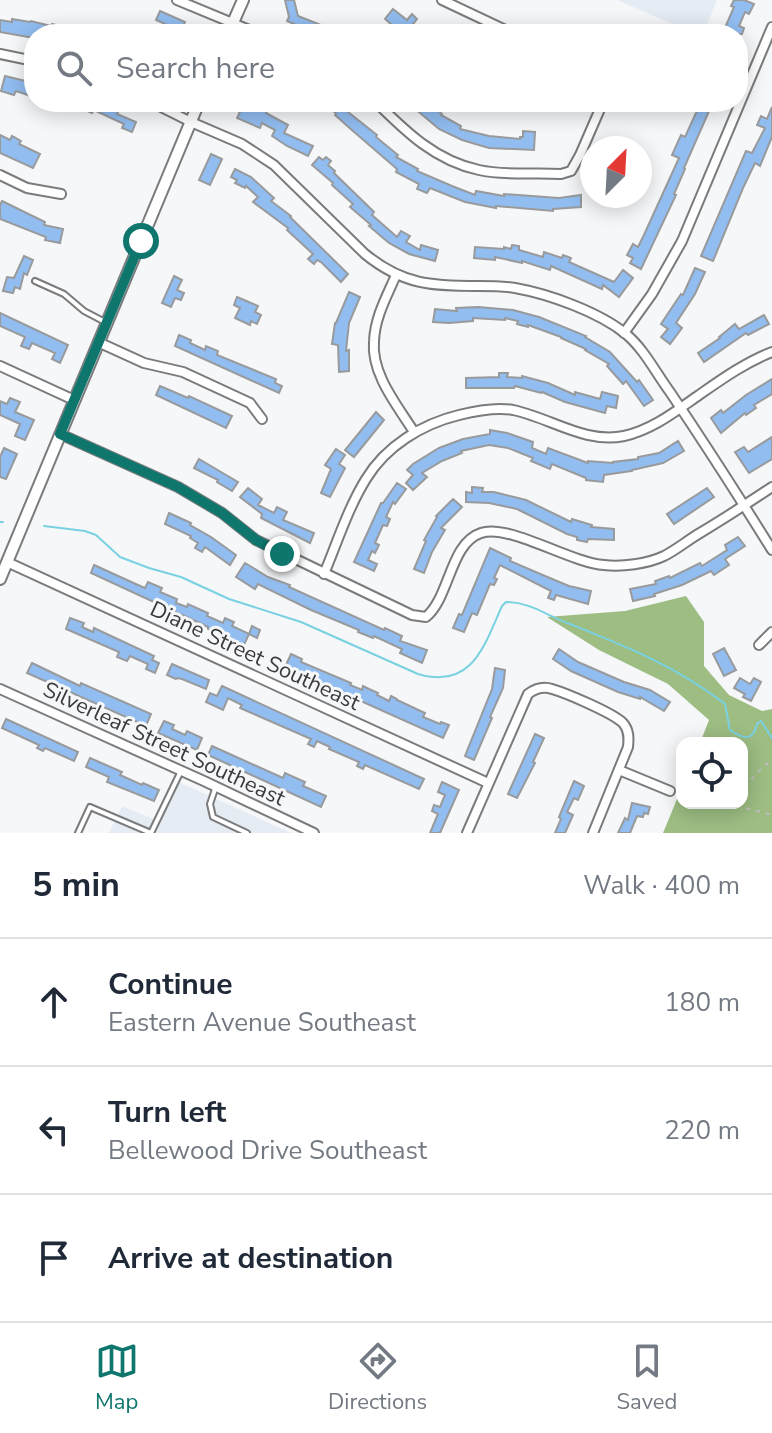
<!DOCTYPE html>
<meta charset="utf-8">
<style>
body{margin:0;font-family:"Nunito Sans",sans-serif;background:#f2f2f3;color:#1f2937}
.controls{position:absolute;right:24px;bottom:24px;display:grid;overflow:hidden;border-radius:16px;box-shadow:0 4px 20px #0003}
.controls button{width:72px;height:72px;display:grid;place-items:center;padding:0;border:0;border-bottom:2px solid #e0e1e3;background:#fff;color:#1f2937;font:40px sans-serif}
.compass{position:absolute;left:580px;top:136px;width:72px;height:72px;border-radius:50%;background:#fff;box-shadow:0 4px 20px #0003;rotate:24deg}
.stop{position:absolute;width:24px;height:24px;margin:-18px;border:6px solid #0f766e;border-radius:50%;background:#fff}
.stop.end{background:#0f766e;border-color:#fff;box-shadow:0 2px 8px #0008}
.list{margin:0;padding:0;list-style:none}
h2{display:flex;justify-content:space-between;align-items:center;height:104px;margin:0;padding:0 32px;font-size:34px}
h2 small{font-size:26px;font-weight:400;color:#747a83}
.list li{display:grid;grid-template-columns:52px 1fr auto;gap:24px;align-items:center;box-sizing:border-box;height:128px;padding:0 32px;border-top:2px solid #e0e1e3}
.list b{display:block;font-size:30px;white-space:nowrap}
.list p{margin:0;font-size:26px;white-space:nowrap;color:#747a83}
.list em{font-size:26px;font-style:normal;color:#747a83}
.icon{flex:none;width:44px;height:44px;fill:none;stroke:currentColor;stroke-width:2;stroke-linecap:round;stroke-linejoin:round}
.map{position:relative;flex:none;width:772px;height:833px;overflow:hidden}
.search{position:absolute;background:#fff;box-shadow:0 4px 20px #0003;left:24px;right:24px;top:24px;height:88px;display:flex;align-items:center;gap:20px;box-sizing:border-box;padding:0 28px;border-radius:32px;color:#747a83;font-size:30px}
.sheet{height:488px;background:#fff}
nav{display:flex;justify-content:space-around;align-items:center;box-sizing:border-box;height:112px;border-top:2px solid #e0e1e3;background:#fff;font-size:22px;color:#747a83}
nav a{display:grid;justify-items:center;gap:4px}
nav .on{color:#0f766e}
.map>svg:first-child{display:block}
.built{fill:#e6ecf4}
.forest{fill:#9dbd83}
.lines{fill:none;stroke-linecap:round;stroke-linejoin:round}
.stream{stroke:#79d1e1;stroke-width:2}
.building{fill:#91bdf1;stroke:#999a9c;stroke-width:2}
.service-casing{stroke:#7a7b7c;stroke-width:8}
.minor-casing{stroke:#7a7b7c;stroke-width:12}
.tertiary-casing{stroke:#7a7b7c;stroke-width:14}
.path{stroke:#bebec0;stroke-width:2;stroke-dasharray:4 6;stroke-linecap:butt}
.service{stroke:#fff;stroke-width:4}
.minor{stroke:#fff;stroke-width:8}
.tertiary{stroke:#fff;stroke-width:10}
.route{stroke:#0f766e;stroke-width:10}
.labels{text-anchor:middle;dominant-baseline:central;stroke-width:6;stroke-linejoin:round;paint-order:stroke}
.street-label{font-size:22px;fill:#3b3b3c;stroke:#f6f7f9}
</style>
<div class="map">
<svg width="772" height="833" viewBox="0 0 772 833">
<rect width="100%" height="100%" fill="#f6f7f9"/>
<g class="built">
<polygon points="617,0 717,0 703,34 696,34"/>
<polygon points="172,779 291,833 109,833 122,806 156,820"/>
</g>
<polygon class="forest" points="686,596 704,622 704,666 729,695 762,711 772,709 772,833 663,833 682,787 682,803 742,803 742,743 700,743 709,720 668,684 599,650 547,617 625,611"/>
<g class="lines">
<g class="stream">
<polyline points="0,522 3,522"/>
<path d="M 44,526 L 85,531 L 96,535 L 120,557 L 149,568 L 181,577 L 229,599 L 301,622 L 418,674 C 472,690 484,646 502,606 L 506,602 C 531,602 547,616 570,624 C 627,647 676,666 725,704 L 730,730 C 743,739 753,742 757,724 L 761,721 L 772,738"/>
</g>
</g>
<g class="building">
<polygon points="285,0 294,0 298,16 326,27 323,34 317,34 287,21 289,17"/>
<polygon points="734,0 744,0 754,4 749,14 745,12 739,26 744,28 742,34 733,34 724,30 734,7 731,6"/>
<polygon points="393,9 407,20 412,14 417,19 405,34 402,34 385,19"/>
<polygon points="160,11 185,22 180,34 169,34 172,27 156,20"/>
<polygon points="12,19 30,22 31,21 51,26 52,24 81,32 80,34 34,34 34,38 0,32 0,20 12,22"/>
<polygon points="5,76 34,83 34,97 16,91 14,95 1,91"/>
<polygon points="66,102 102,102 119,110 117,114 136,122 132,132 122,128 124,124 94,110 92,113"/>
<polygon points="218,102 242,102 261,110 262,108 267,111 266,113 288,125 284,133 313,146 308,156 287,146 272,136 275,130 262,123 260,128 237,118 240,112"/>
<polygon points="318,102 342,102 351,109 348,112 377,135 376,137 398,155 396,157 418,169 417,171 452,186 475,195 476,191 504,196 504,194 559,198 581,195 581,207 553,209 553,211 496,206 496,208 465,202 430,188 427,193 417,189 419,184 396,172 397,169 353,131 335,115 336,113"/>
<polygon points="407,102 428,102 442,114 441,115 461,126 460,129 489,136 520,139 520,137 523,137 523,131 535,132 534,150 489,148 462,140 439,129"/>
<polygon points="701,102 713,102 684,168 685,169 674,194 676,195 641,269 630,263 633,258 627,255 633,244 638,247 643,237 679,158 672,155 681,135 685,137"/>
<polygon points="772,107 772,137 760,166 755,163 743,188 713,261 701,256 746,151 752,153 765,128 757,125 761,116 767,119"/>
<polygon points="0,135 10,140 12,136 21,141 19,144 40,154 33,168 0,153"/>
<polygon points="211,154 222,159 210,185 199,180"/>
<polygon points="319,157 323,160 326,157 331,161 328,165 335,171 334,173 374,212 372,215 397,237 401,231 410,236 406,242 420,250 421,245 438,250 435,261 409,254 389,243 369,226 371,225 350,207 353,204 332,185 333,183 312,165"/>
<polygon points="235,169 251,177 274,198 271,201 291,216 290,217 348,274 341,282 321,262 317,260 314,264 308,259 313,254 287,230 288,228 253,202 258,197 246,186 245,188 235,183 237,180 231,177"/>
<polygon points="2,201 45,222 44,225 63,229 60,243 45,240 46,237 0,219 0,205"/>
<polygon points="512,245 519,246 519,250 543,257 544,252 562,258 563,255 571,258 569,262 614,282 623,270 633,278 619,297 603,285 602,289 551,266 550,270 522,261 522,263 495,257 495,260 474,258 475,247 504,249 504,247 511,249"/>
<polygon points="24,256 33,260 27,275 24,273 20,289 15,287 13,293 3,291 7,277 14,278"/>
<polygon points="695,268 705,272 695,294 676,323 682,328 670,344 661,337 668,329 661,324 681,294 683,295"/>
<polygon points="174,276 182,280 177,290 184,293 181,300 175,298 171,307 162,303"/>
<polygon points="349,292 360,297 349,323 346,351 349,350 349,371 339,372 338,345 332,344 335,323 336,323"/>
<polygon points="237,297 258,306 255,312 261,315 257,324 251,321 250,325 235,318 240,308 234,305"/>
<polygon points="478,307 513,310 539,317 586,336 585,337 610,352 637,382 639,380 653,400 644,406 626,381 623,384 607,366 609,364 585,350 586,349 561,338 561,337 528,325 528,327 517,324 518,321 505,318 505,320 473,318 473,321 449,323 433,322 435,309 457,311 456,308"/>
<polygon points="0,313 68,345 60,363 52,359 55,353 32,343 29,349 21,346 25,337 0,326"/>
<polygon points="764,315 769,324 748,335 746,333 704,362 698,353 720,338 719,337 735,324 739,329"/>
<polygon points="179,335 191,340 190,343 205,350 206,346 218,351 217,355 276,379 275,383 282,386 279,393 175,346"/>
<polygon points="499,373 508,373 507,377 522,378 522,376 548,383 575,395 575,392 600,399 602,392 618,396 616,408 607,406 605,413 565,402 542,392 541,393 515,386 514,388 466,388 466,378 499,377"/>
<polygon points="772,379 772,394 754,405 756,408 746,415 745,413 721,433 711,418 721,410 723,413 746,395"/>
<polygon points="160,386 188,398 189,396 232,416 226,428 156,395"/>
<polygon points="10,398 20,402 15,412 34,420 25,440 15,436 20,424 0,415 0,401 7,404"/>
<polygon points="376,412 384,420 354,457 345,450"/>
<polygon points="490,430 507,433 533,442 532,448 546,454 548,448 588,463 588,461 613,463 613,462 638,459 638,457 659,453 678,441 684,451 663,463 632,470 632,471 604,475 603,482 586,480 586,478 552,464 550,469 531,461 533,458 508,448 489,445 461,451 462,453 442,461 422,473 427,477 413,490 406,483 413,475 407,470 413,464 439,448 463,439 490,434"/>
<polygon points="772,437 772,459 749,473 735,452 744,447 748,452"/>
<polygon points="4,448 17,454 6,479 0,477 0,457"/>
<polygon points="336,449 345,455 339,464 345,468 330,497 321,493 331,469 325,465"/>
<polygon points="199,459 238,482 232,491 217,482 218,480 194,468"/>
<polygon points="397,483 406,489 395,504 393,502 386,517 390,519 387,526 383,525 375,543 379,545 375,553 372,551 368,560 377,564 374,571 354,562 381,503 383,503"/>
<polygon points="472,487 483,488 482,492 494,492 526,500 571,522 572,519 592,525 591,527 614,529 614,540 588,539 587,542 577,540 577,537 567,534 517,509 489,503 466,502 466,492 472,493"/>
<polygon points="248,488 262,499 258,505 274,513 277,507 287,512 283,520 314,533 310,543 261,518 262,514 240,497"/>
<polygon points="707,488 714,497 674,524 667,514"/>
<polygon points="453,499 462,507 441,528 445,530 432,552 424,573 414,569 426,541 424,540 437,517 436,516"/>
<polygon points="169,513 191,523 190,525 211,537 236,555 230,565 205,547 202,552 195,548 198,543 190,538 191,536 165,524"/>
<polygon points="738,537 745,546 725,559 729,565 714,575 711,571 682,585 654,594 655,596 633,601 630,589 656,584 655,581 669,576 670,578 700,563 702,566 727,550 725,545"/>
<polygon points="490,548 511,558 510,561 545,576 569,586 591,591 588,604 556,595 554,600 548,598 551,591 500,565 494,578 497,579 494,585 490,584 477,615 472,613 464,632 453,628 459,614 462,615"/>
<polygon points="245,563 268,577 290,585 289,587 384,630 385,628 402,636 400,641 427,650 422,663 400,653 402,649 374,636 373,638 358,632 359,630 311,610 258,584 255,589 236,577"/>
<polygon points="94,565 138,585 145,588 148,582 162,588 160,592 177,599 176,603 187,607 188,604 208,613 207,616 223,623 225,618 234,622 232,626 249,634 252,626 260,630 257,638 249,634 243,647 208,629 208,627 91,573"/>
<polygon points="70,618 84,623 82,627 93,632 94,628 154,656 152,660 159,663 155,673 146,669 148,664 130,656 127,661 117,657 119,652 66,629"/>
<polygon points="724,648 736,670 724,676 713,654"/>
<polygon points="559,649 578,662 624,682 650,690 670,702 664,711 640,697 640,699 618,692 571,671 553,659"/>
<polygon points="291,654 302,659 301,662 351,683 350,685 362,690 363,686 369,689 378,693 377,695 389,701 391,696 397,699 397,700 425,713 423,717 440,724 441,722 449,725 443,738 285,667"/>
<polygon points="32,663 80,686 81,683 151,714 146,726 27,673"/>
<polygon points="172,664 209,680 206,689 182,679 177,678 176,679 167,675"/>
<polygon points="495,668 505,670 503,688 490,717 492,718 474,760 465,756 492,689"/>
<polygon points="740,678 750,684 754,678 761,682 751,701 743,697 745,694 734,688"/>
<polygon points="222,686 424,779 419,789 365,765 363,769 357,766 359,762 329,749 330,747 317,741 314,747 308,744 311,739 240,708 242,705 228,698 223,710 206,702 210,693 217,696"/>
<polygon points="6,719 78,752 74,761 45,748 43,751 37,748 39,745 2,728"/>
<polygon points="164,721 174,725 172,729 185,735 187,731 202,738 197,750 158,733"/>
<polygon points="535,734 544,738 533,762 535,763 517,798 508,794"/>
<polygon points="212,746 283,778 285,773 305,782 303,786 326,796 321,807 208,755"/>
<polygon points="90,758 122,772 120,775 142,785 143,783 159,790 154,801 107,782 109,777 86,767"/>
<polygon points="574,781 584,786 578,800 574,798 567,812 573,815 565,833 555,833 561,819 559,817"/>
<polygon points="442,782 459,790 440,833 430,833 438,814 432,811 434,805 440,807 445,795 438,792"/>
<polygon points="632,803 650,807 648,814 644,813 643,817 637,816 630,833 618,833 625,818 628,820"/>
</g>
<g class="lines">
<g class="service-casing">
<g id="service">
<polyline points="35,281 64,294 84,311 105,322"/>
<polyline points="215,789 210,804 213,817 247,833"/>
<polyline points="78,833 90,807 151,833"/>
<polyline points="151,833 180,773"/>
</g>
</g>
<g class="minor-casing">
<g id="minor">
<polyline points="177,0 259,34"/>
<polyline points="442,0 514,34"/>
<polyline points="0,54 34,61"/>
<path d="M 151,102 L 191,122 L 242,144 L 274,165 L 365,254 C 403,285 432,286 478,286 C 491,286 503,286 515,288 C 549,294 599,312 626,334 C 644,349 656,373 670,392 C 705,444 739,497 772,550"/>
<path d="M 376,102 C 406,132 436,161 479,170 C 505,176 534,172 561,174 L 571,171 L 580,155 L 603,102"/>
<polyline points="0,175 27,188 61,194"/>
<path d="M 396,275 C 387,296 375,317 374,341 C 371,374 397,405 414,432"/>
<polyline points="624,333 652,294 682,241 772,27"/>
<polyline points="98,342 144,363 183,372 250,403 262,419"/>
<polyline points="0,366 74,400"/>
<path d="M 60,434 L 178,487 L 222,513 L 256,540 L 412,615 L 426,617 C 450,597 450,543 481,533 C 508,523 571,563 604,565 C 622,567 647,564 664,556 C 676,550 688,540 700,533 C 725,518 748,503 772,487"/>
<polyline points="7,562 488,783"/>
<path d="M 324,574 C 337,543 348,508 366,479 C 386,446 422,424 459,415 C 475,411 497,407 513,410 C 551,418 585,444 624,436 C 652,430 676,411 699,395 C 722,379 746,362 772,352"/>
<polyline points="759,645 772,632"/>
<polyline points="0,689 204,781 314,833"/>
<polyline points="619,770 670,791"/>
<path d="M 467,833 L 528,694 C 536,688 543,686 552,689 C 566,693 613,713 623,723 C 629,730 629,738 628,747 L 593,833"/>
</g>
</g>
<g class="tertiary-casing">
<g id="tertiary">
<polyline points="228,34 243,0"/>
<polyline points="0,579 199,102"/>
</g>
</g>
<g class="path">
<path d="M 742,797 C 746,782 759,770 772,760"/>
<polyline points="727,803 772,815"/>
</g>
<use href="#service" class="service"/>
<use href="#minor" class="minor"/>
<use href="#tertiary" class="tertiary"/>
</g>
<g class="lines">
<polyline class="route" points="141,241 60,434 178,487 222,513 256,540 282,554"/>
</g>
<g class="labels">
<g class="street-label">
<text transform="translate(255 656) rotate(25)">Diane Street Southeast</text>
<text transform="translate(164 744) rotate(25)">Silverleaf Street Southeast</text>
</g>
</g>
</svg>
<div class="controls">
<button><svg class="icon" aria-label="locate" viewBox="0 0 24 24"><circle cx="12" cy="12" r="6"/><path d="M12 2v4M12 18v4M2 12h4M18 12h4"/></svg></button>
</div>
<svg class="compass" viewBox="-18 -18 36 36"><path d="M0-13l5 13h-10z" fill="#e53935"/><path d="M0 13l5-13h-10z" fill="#747a83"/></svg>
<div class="stop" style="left:141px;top:241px"></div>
<div class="stop end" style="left:282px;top:554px"></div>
<div class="search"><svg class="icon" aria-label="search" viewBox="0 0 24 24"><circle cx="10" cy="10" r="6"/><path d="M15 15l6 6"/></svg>Search here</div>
</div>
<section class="sheet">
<h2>5 min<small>Walk · 400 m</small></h2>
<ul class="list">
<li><svg class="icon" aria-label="ahead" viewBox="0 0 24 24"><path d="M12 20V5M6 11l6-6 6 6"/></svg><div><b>Continue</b><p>Eastern Avenue Southeast</p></div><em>180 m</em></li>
<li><svg class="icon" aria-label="left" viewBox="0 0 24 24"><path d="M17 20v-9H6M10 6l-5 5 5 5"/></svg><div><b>Turn left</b><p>Bellewood Drive Southeast</p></div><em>220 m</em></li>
<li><svg class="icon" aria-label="arrive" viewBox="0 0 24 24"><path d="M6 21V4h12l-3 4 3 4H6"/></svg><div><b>Arrive at destination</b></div></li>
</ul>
</section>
<nav>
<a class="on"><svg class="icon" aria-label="map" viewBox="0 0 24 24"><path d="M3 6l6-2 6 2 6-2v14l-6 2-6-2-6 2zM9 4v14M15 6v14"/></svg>Map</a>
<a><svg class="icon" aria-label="directions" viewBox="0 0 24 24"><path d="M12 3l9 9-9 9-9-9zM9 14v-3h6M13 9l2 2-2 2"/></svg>Directions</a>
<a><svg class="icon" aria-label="saved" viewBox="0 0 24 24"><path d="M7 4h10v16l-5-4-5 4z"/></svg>Saved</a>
</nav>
